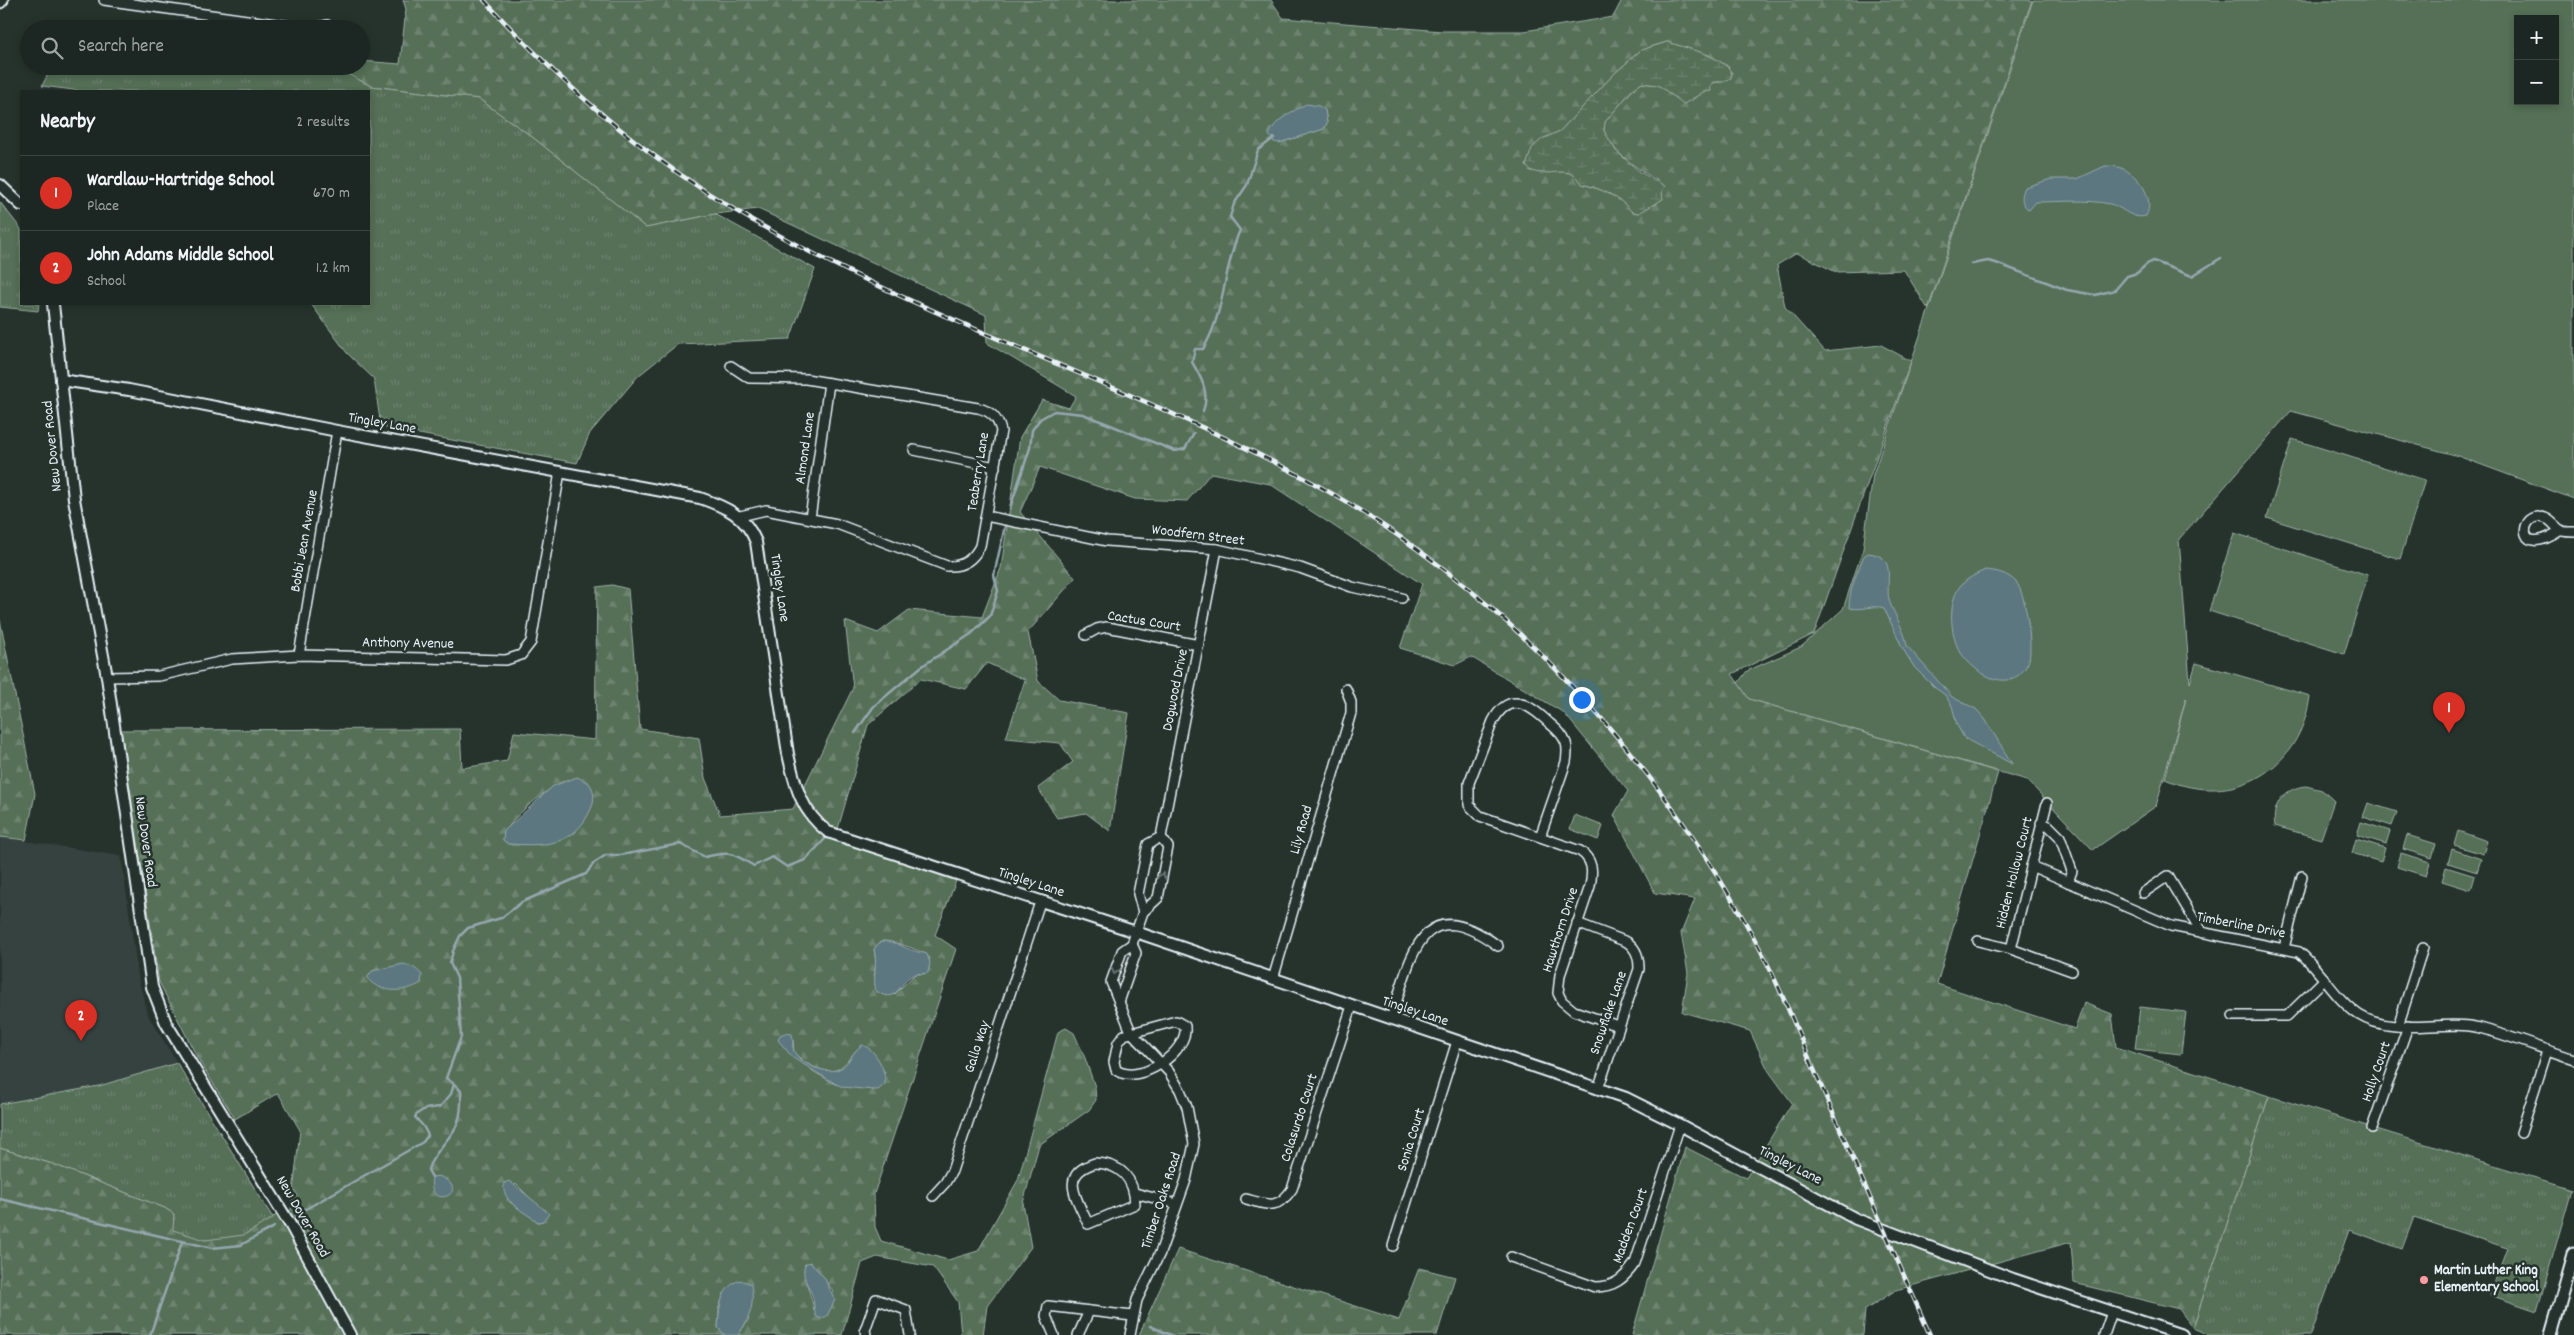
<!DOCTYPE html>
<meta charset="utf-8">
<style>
body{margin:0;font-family:Dekko,sans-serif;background:#29322f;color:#f1f3f6}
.controls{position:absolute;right:15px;top:15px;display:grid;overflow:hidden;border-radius:0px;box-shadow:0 2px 8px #0003}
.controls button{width:45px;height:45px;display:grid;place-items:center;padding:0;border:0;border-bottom:1px solid #3a4340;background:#1c2622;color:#f1f3f6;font:25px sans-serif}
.you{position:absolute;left:1581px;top:699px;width:18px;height:18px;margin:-12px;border:4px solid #fff;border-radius:50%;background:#1a73e8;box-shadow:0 0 0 8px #1a73e833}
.badge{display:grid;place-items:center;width:32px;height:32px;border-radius:50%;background:#d93025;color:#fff;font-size:16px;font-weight:700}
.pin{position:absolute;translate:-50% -41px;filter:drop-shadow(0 1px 2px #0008)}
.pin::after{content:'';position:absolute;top:26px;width:18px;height:15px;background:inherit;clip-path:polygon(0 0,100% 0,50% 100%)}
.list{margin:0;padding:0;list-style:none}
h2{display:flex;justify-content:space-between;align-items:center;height:65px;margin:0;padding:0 20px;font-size:21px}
h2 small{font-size:16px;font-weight:400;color:#a0a5a5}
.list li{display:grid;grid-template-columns:32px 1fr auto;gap:15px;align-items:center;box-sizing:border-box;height:75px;padding:0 20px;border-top:1px solid #3a4340}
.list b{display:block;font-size:19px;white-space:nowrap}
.list p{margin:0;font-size:16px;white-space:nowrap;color:#a0a5a5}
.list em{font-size:16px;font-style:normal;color:#a0a5a5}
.icon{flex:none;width:28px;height:28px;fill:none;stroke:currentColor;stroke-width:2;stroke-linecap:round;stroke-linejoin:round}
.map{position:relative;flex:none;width:2574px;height:1335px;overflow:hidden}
.search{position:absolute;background:#1c2622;box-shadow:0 2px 8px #0003;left:20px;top:20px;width:350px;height:55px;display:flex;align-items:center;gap:12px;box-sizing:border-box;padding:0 18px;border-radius:28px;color:#a0a5a5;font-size:19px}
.panel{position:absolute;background:#1c2622;box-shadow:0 2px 8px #0003;left:20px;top:90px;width:350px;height:215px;border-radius:0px}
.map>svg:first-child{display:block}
.built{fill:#344241}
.green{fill:#546f56;stroke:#9eb0a7;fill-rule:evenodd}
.forest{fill:url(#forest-firs);stroke:#9eb0a7;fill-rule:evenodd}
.wetland{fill:url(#wetland-marsh);stroke:#9eb0a7}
.park{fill:url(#park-tufts);stroke:#9eb0a7}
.water{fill:#5d7780;stroke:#95a8b0}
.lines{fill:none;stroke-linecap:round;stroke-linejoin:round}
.stream{stroke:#95a8b0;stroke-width:2.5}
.minor-casing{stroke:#e8f1f8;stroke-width:12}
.tertiary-casing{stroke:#e8f1f8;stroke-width:14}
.secondary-casing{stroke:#e8f1f8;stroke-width:15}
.minor{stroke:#26332d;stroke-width:9}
.tertiary{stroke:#26332d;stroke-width:10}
.secondary{stroke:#26332d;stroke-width:11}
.rail-casing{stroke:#e8f1f8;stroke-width:4.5}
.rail{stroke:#26332d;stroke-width:2.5;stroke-dasharray:8;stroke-linecap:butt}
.oneway{stroke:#6a7674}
.poi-dot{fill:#ff9aa2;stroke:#26332d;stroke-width:2}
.labels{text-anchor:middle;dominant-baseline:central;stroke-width:5;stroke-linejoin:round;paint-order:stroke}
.street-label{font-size:15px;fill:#e8f1f8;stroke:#26332d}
.poi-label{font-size:15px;font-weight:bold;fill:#e8f1f8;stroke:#26332d;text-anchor:start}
</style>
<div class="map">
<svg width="2574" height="1335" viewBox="0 0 2574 1335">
<defs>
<pattern id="forest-firs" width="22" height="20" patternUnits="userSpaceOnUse" patternTransform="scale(1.25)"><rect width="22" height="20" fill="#546f56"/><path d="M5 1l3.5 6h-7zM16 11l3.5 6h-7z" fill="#6d846f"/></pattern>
<pattern id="wetland-marsh" width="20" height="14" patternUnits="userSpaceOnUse" patternTransform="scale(1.25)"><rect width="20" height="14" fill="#546f56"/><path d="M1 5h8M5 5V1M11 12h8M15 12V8" fill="none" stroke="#6d846f"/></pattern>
<pattern id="park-tufts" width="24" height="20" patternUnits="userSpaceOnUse" patternTransform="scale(1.25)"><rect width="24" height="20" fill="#546f56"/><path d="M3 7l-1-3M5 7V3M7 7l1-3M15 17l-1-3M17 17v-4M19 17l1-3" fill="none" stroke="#6d846f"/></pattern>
</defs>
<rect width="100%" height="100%" fill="#26332d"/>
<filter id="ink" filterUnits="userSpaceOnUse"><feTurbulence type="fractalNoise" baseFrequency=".02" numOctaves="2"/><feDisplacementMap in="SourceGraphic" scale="10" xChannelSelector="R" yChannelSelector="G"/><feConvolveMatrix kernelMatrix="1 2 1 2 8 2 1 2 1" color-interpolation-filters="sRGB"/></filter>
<g filter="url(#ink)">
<polygon class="built" points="0,837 121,856 139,982 149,1017 273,1218 165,1208 53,1164 0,1148"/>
<g class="green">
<path d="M 2033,0 L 2574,0 L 2574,499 L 2455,455 L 2291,411 L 2179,539 L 2190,683 L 2196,663 L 2310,696 C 2301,769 2234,809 2165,779 L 2186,698 L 2156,806 L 2093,850 L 2027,780 L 1749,699 L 1738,683 L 1747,671 L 1801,647 L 1843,609 L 1863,549 L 1873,475 ZM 2518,19 L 2555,19 L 2555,101 L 2518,101 Z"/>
<polygon points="2292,439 2425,480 2400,559 2267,518"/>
<polygon points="2234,533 2368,575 2344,654 2209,611"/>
<path d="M 2306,786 L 2322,790 L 2334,801 L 2321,839 L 2275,826 C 2271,805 2284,788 2306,786 Z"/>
<polygon points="2368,803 2397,812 2392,826 2363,817"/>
<polygon points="1575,815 1603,826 1598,840 1570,829"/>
<polygon points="2361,822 2390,831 2386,844 2357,835"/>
<polygon points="2458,831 2487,841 2483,854 2454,845"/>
<polygon points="2407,835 2436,844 2432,858 2403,849"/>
<polygon points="2356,839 2385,848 2381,862 2352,853"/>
<polygon points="2452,849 2481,859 2477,872 2448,863"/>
<polygon points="2401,853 2430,862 2426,876 2397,867"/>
<polygon points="2446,867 2475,876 2471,890 2442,881"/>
</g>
<g class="forest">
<path d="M 403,0 L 1271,0 L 1283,18 L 1442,31 L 1524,31 L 1613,17 L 1622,0 L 2032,0 L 1928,309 L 1904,270 L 1836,272 L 1797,253 L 1777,265 L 1785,307 L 1825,351 L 1881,345 L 1911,361 L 1814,634 L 1732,674 L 1749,699 L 1998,772 L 1937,984 L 2075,1029 L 2084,1003 L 2112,1014 L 2116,1047 L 2269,1096 L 2193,1328 L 2179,1309 L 2074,1283 L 2071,1242 L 1896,1290 L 1865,1310 L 1863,1335 L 1632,1335 L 1685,1147 L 1746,1178 L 1792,1103 L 1768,1070 L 1750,1031 L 1682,1012 L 1688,973 L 1681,933 L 1695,899 L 1655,893 L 1614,815 L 1628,791 L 1564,713 L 1471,657 L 1455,665 L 1400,648 L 1422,584 L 1270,484 L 1211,473 L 1187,501 L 1135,499 L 1040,467 L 1020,512 L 1075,578 L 1028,632 L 1038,681 L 1059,700 L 1129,713 L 1110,831 L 1086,813 L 1057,818 L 1038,788 L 1073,762 L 1060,743 L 1006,738 L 1025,680 L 987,663 L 966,689 L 921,679 L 868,725 L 835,839 L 956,881 L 935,935 L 956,949 L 874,1194 L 875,1227 L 881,1241 L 948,1260 L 978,1251 L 1018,1180 L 1058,1032 L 1066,1028 L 1074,1033 L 1085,1058 L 1095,1087 L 1096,1100 L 1089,1110 L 1039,1145 L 1023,1203 L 1031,1247 L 987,1306 L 983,1335 L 961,1335 L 958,1302 L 933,1267 L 877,1257 L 862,1263 L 842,1335 L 738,1335 L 749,1319 L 724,1293 L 719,1308 L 718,1328 L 725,1335 L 0,1335 L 0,1148 L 53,1164 L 165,1208 L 174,1214 L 174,1224 L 205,1240 L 218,1237 L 291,1210 L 300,1130 L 278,1093 L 235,1119 L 197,1057 L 159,982 L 121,730 L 460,729 L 462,768 L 507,761 L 514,732 L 595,740 L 597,587 L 612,585 L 628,589 L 640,729 L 699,738 L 705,778 L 720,815 L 793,809 L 853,688 L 845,621 L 878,633 L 909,610 L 982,617 L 1001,568 L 1020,437 L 1042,400 L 1069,408 L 1076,396 L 987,343 L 986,315 L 758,209 L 715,214 L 646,228 L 531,136 L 479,99 L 371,86 L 332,66 L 361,66 L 361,61 L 400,64 L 406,9 ZM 1667,42 L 1709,55 L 1729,67 L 1722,82 L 1714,82 L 1690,102 L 1658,85 L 1642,83 C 1632,89 1626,98 1618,107 C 1614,112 1608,117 1605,122 C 1596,141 1642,173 1656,179 L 1657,204 L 1646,207 L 1639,213 L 1632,212 L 1624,201 L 1604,191 L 1583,184 L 1577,175 L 1570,172 L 1530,171 L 1542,139 L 1560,131 L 1614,74 L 1641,50 ZM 1325,110 L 1327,123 L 1324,129 L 1279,143 ZM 568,779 L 576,832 C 553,845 534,845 508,844 L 503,840 C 505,820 549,787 568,779 ZM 883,941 C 893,941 925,951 930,958 L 924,974 L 915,974 L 894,995 L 874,976 L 876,963 L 874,949 L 879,943 ZM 793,1038 L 794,1053 C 805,1063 825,1077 840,1068 C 849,1062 853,1051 862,1045 L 885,1072 L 873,1090 L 836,1084 L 814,1072 L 778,1040 ZM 516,1184 L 540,1208 L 546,1210 L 543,1221 L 538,1222 L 507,1200 ZM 805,1264 L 816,1268 L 833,1291 L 814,1311 C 813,1298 801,1275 805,1264 Z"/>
<polygon points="0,620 35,794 26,840 0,837"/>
<polygon points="1178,1249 1399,1320 1419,1268 1455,1277 1437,1335 1139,1335"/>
</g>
<path class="wetland" d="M 1667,42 C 1686,48 1721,55 1732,73 L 1731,78 L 1722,82 L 1714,82 L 1710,87 L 1711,91 L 1703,92 L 1684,104 L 1658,85 L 1642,83 L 1633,89 L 1605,122 L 1604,131 L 1616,151 L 1640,172 L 1665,186 L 1662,191 L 1663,199 L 1639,213 L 1632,212 C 1620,197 1602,189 1582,184 C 1567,159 1542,184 1526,166 L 1532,148 L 1542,139 L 1560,131 L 1614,74 L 1641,50 Z"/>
<g class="park">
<polygon points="52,66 332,66 371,86 479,99 531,136 646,228 715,214 815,269 790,339 678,344 638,376 590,433 577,463 381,427 374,379 347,353 311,304 369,304 369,91 82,91 42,86"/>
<polygon points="0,202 21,229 21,304 39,304 38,311 0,307"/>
<polygon points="2140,1007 2186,1012 2181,1054 2135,1049"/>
<polygon points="177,1063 273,1218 244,1235 205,1240 173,1230 174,1214 165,1208 53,1164 0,1148 0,1104 99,1086"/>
<polygon points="2269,1096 2572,1189 2537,1311 2490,1295 2507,1248 2414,1217 2402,1249 2349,1230 2311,1335 2209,1335 2193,1328"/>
</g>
<g class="water">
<path d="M 1306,104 L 1319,106 L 1325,110 L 1327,123 L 1324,129 L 1279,143 L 1274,142 L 1269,135 C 1275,119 1292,112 1306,104 Z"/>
<path d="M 2105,166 C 2110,166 2116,166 2121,168 C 2138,174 2156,199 2146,216 C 2131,220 2123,207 2110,204 C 2087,199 2060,202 2036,202 L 2029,210 C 2020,203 2021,196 2025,187 L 2051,179 L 2077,179 Z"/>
<path d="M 1868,553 C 1900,556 1883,585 1890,603 C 1896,618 1905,631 1907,646 L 1952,697 L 1976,709 L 1985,719 L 2012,764 L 1964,738 L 1957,725 L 1952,706 L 1945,695 L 1934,687 L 1914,667 L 1903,649 L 1884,608 C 1873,604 1862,611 1850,608 C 1846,598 1859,567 1864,556 Z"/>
<path d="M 1985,570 C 1997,571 2007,573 2016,582 C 2026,593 2034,651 2028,663 C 2010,699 1969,671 1957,646 C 1950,629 1948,598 1962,584 C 1968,578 1976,574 1985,570 Z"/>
<path d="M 577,777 L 589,783 C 595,791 595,800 591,809 C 574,847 545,846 508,844 L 503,840 L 504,831 L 553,786 Z"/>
<path d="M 883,941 C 896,941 903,948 915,951 C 919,953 923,952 927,954 L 930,963 L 928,973 C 924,974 920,973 916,974 C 899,978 899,1007 876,991 C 872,977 878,964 874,949 L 879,943 Z"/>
<path d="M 403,964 C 412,966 416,968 422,975 L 421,983 C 405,993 380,994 367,978 L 372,971 Z"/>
<path d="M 785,1033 L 792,1034 C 794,1040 791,1048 795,1053 C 802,1065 828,1076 841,1068 C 850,1062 853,1051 862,1045 C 876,1049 886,1070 885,1084 L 878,1090 L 873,1090 L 843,1087 L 836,1084 L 793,1058 L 778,1040 L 780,1035 Z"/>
<path d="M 439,1176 C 476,1192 425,1213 432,1177 Z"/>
<path d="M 509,1181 C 512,1183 547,1211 549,1214 L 543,1221 L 538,1222 C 525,1212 500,1201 504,1183 Z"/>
<path d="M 810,1262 L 824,1277 L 835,1300 L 827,1316 L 821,1319 L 816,1316 C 813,1309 815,1302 812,1295 C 808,1284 801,1277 805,1264 Z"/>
<path d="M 740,1280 L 751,1284 C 755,1305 750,1318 738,1335 L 725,1335 L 718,1328 C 719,1309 720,1287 740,1280 Z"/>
</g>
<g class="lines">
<g class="stream">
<polyline points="1972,264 1988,261 1996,263 2067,290 2095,295 2115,290 2127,276 2137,273 2147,264 2153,261 2192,276 2221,258"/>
<path d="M 1203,411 C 1210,393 1201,377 1192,362 L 1195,349 L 1203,349 C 1225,314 1223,268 1240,230 L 1230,217 L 1234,204 L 1247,185 L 1258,150 L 1274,138"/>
<polyline points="1010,508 1030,448 1032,430 1040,419 1054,411 1083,414 1175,451 1185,449 1194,433"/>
<polyline points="855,733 874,706 922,666 971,634 990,616 998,591 994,575 1005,526"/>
<path d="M 432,1177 L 428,1170 L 430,1164 C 448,1131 463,1136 461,1091 L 454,1084"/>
<polyline points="0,1199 212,1248 241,1245 274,1227"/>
<path d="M 297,1214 L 423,1142 L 428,1135 L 423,1126 L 415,1117 C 421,1108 430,1108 440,1107 L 451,1094 L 454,1084 L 446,1078 L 461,1037 L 457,978 L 450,963 L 453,951 L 460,936 L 468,928 L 501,918 L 522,902 L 586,874 L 594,863 L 606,855 L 621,855 L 680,844 L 705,857 C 732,851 732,853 754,866 L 772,857 L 787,867 L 805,860 L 825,839"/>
<polyline points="1150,1326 1171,1335"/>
<polyline points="150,1335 182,1242"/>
</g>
<g class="minor-casing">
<g id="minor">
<polyline points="104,0 311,29 327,25"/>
<path d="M 731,366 L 749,378 L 806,379 L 978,408 C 991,411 998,418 1001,431 L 980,546 C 973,560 962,567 947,566 L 837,524 L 766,510 L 740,516"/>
<polyline points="914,450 995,467"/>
<polyline points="986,516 1107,541 1217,549 1300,568 1352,587 1402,598"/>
<polyline points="810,518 829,383"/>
<path d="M 2561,530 C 2517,560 2519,516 2539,517 C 2551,517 2554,527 2562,531 C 2566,532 2570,532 2574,532"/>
<polyline points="1086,635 1097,629 1107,627 1199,645"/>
<polyline points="299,655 337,431"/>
<polyline points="107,677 159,676 232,659 299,655 506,660 521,655 531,642 560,472"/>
<polyline points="2041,823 2049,826 2060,837 2072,871 2068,882"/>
<path d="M 1540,837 L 1566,762 C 1567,755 1568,749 1566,743 C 1563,734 1555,728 1548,722 C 1529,704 1509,691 1493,721 L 1469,783 L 1469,805 L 1480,816 L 1580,851 C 1593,860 1593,871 1590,886 L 1560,975 L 1558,993 L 1562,1001 L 1574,1011 L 1618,1026"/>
<path d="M 2031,866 L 2171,926 L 2299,952 C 2321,970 2335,999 2359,1015 C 2394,1037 2442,1019 2480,1028 C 2511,1036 2543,1049 2574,1059"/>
<polyline points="2143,893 2168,876 2202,933"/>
<polyline points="1143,912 1138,894 1148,844 1161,837"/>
<path d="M 1577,923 L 1627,942 C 1637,949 1639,958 1639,969 L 1598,1089"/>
<polyline points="1978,941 2011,949 2072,971"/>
<polyline points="2284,948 2302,876"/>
<polyline points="2011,949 2047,803"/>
<polyline points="1273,979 1351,713 1351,702 1346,689"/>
<polyline points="1119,1002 1136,953 1132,944"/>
<polyline points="2233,1016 2287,1016 2325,979"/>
<path d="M 1391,1019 C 1411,959 1420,888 1498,946"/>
<path d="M 1176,1021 L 1185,1026 C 1189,1052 1139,1086 1116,1070 L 1114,1062 L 1118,1043 L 1124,1035 Z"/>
<polyline points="2398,1026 2423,948"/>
<polyline points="2372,1128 2408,1026"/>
<polyline points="2521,1133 2547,1051"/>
<path d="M 1095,1163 C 1121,1164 1134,1178 1135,1204 L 1088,1224 C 1077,1198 1058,1175 1095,1163 Z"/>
<polyline points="1135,1193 1177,1204"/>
<polyline points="933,1196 945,1183 952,1171 1040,902"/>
<path d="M 1246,1199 C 1268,1205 1278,1210 1292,1189 L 1352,1006"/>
<polyline points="1393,1246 1457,1041"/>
<path d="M 1511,1257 L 1595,1287 C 1614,1287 1624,1279 1635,1263 L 1680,1125"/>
<polyline points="866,1335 865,1330 876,1299 906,1310 910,1335"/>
<polyline points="1054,1335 1046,1316 1048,1306 1132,1316"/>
<polyline points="1078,1335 1089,1311"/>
<polyline points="1130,1335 1137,1300 1160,1253 1186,1180 1194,1144 1187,1107 1180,1090 1169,1072 1131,1032 1111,982 1122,951 1132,944 1143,912 1158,898 1168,847 1161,837 1217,549"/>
<polyline points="2104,1335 2112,1312"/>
</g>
</g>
<g class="tertiary-casing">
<g id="tertiary">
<polyline points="0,185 21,205"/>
<polyline points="53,304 74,499 107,677 152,987 166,1023 291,1226 350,1335"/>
<path d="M 61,380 L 129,390 L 337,431 L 700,498 C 726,507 745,515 756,542 L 788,754 C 795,785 801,812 828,832 L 1136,932 L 1626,1098 L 1680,1125 L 1856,1219 L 2013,1279 L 2182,1335"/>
</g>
</g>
<g class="secondary-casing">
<g id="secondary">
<polyline points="0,2 2,0"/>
<polyline points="2551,1335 2574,1254"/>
</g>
</g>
<use href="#minor" class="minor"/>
<use href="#tertiary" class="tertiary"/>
<use href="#secondary" class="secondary"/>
<g class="rail-casing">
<path id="rail" d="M 484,0 C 558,81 641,154 735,210 C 911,316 1111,376 1293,472 C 1495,578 1653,750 1760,949 C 1784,995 1802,1043 1823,1090 C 1859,1172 1894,1253 1930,1335"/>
</g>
<use href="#rail" class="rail"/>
</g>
<defs><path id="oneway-chevron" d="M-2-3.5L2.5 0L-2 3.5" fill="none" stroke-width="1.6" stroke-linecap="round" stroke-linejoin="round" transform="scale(1.25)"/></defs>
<g class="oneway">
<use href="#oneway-chevron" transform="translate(1162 876) rotate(-79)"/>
<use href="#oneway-chevron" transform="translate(1115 971) rotate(107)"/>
</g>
</g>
<circle class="poi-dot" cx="2424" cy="1280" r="5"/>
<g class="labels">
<g class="street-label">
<text transform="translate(382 424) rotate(10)">Tingley Lane</text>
<text transform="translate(53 446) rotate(-96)">New Dover Road</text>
<text transform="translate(806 448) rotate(-82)">Almond Lane</text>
<text transform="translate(979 472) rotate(-81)">Teaberry Lane</text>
<text transform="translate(1198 536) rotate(7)">Woodfern Street</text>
<text transform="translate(305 541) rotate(-80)">Bobbi Jean Avenue</text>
<text transform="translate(779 588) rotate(82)">Tingley Lane</text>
<text transform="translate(1144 622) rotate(9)">Cactus Court</text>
<text transform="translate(408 644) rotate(1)">Anthony Avenue</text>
<text transform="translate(1176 690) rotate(-79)">Dogwood Drive</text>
<text transform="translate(1302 830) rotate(-74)">Lily Road</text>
<text transform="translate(145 842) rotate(82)">New Dover Road</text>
<text transform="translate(2015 873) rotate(-76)">Hidden Hollow Court</text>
<text transform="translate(1031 883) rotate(18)">Tingley Lane</text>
<text transform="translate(2241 926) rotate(11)">Timberline Drive</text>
<text transform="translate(1561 930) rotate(-72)">Hawthorn Drive</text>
<text transform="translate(1415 1012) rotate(18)">Tingley Lane</text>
<text transform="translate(1609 1013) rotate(-71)">Snowflake Lane</text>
<text transform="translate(978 1047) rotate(-72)">Gallo Way</text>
<text transform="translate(2377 1072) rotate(-71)">Holly Court</text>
<text transform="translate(1300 1118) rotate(-72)">Colasurdo Court</text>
<text transform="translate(1412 1140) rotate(-73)">Sonia Court</text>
<text transform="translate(1790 1166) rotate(27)">Tingley Lane</text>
<text transform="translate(1162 1201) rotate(-72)">Timber Oaks Road</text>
<text transform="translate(302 1217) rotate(60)">New Dover Road</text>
<text transform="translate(1631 1226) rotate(-70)">Madden Court</text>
</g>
<g class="poi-label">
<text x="2434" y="1271">Martin Luther King<tspan x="2434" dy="17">Elementary School</tspan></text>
</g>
</g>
</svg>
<div class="controls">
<button>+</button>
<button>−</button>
</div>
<div class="you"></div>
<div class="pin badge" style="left:2449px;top:733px">1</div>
<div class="pin badge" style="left:81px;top:1041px">2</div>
<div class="search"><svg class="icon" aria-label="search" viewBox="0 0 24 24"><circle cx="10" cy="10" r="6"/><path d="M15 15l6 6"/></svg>Search here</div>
<section class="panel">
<h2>Nearby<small>2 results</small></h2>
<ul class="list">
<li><span class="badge">1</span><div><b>Wardlaw-Hartridge School</b><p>Place</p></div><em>670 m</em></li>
<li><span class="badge">2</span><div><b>John Adams Middle School</b><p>School</p></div><em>1.2 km</em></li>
</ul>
</section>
</div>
